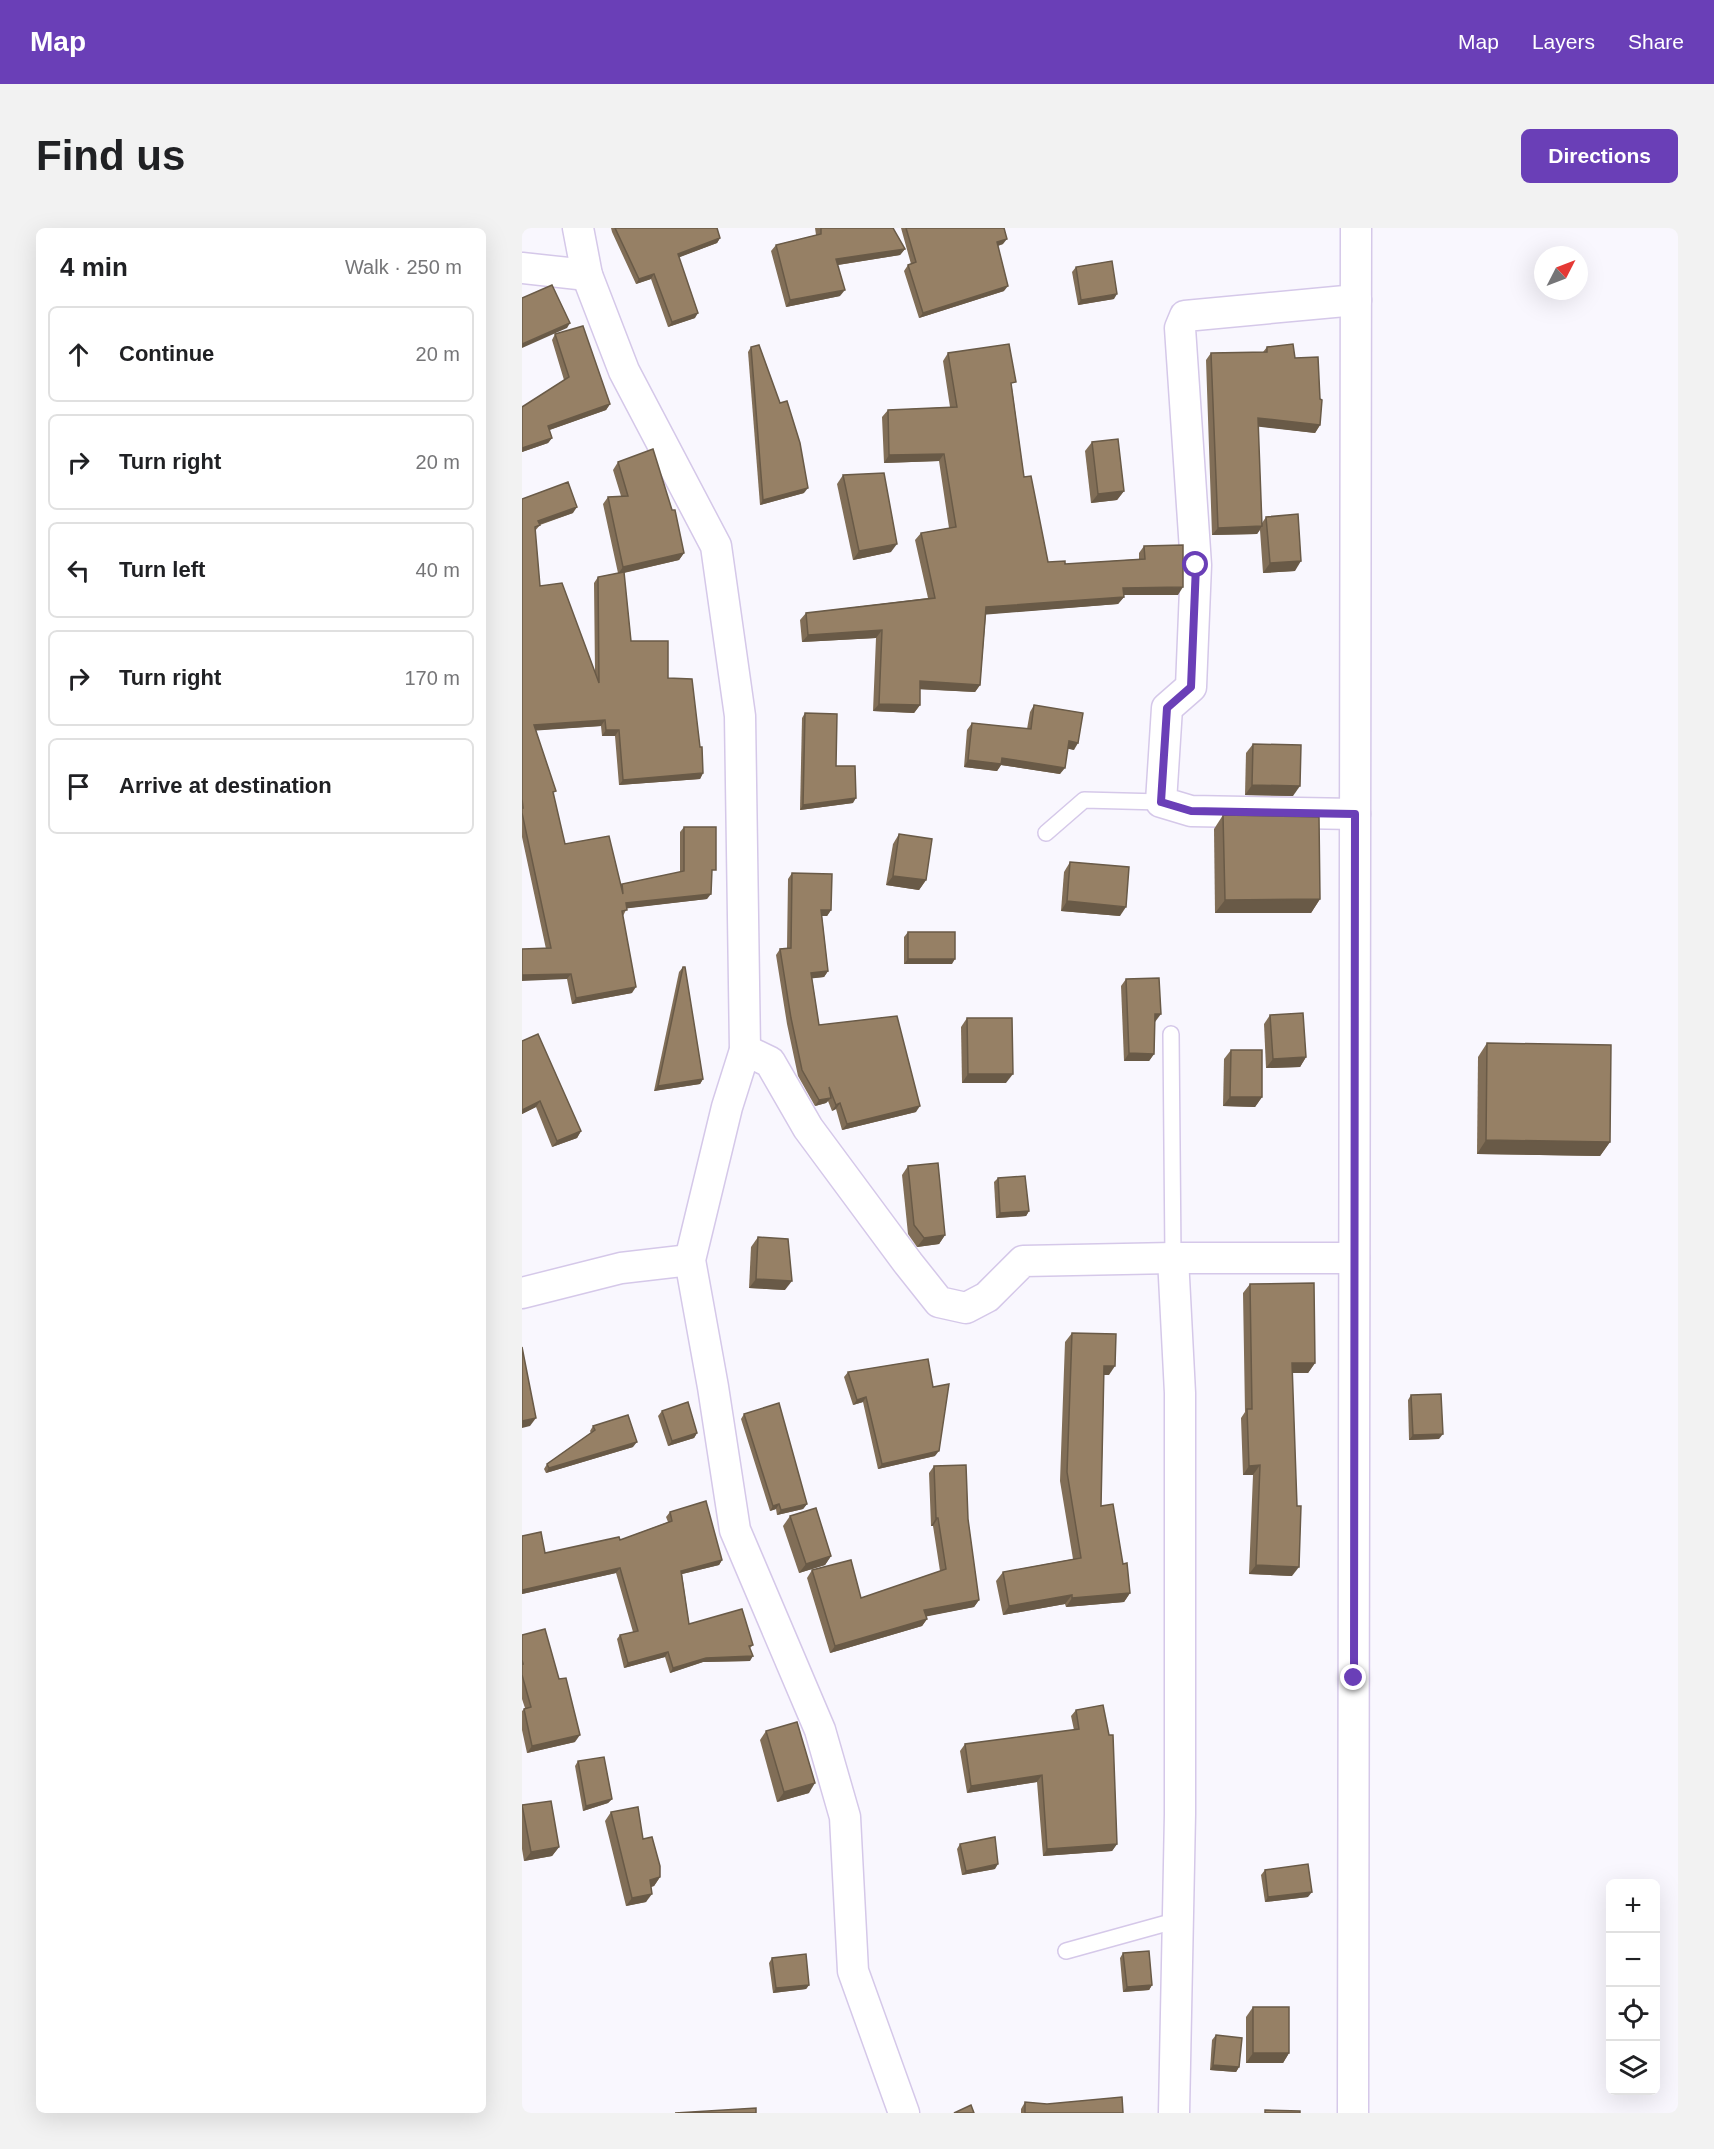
<!DOCTYPE html>
<meta charset="utf-8">
<style>
body{margin:0;font-family:Arial,sans-serif;background:#f2f2f2;color:#202124}
.controls{position:absolute;right:18px;bottom:18px;display:grid;overflow:hidden;border-radius:9px;box-shadow:0 6px 24px #0002}
.controls button{width:54px;height:54px;display:grid;place-items:center;padding:0;border:0;border-bottom:2px solid #e0e0e0;background:#fff;color:#202124;font:30px sans-serif}
.compass{position:absolute;left:1012px;top:18px;width:54px;height:54px;border-radius:50%;background:#fff;box-shadow:0 6px 24px #0002;rotate:48deg}
.stop{position:absolute;width:18px;height:18px;margin:-14px;border:4px solid #6a3fb7;border-radius:50%;background:#fff}
.stop.end{background:#6a3fb7;border-color:#fff;box-shadow:0 2px 6px #0008}
.list{margin:0;padding:0;list-style:none}
h2{display:flex;justify-content:space-between;align-items:center;height:78px;margin:0;padding:0 24px;font-size:26px}
h2 small{font-size:20px;font-weight:400;color:#757577}
.list li{display:grid;grid-template-columns:39px 1fr auto;gap:18px;align-items:center;box-sizing:border-box;height:96px;margin:0 12px 12px;padding:0 12px;border:2px solid #e0e0e0;border-radius:9px}
.list b{display:block;font-size:22px;white-space:nowrap}
.list em{font-size:20px;font-style:normal;color:#757577}
.icon{flex:none;width:33px;height:33px;fill:none;stroke:currentColor;stroke-width:2;stroke-linecap:round;stroke-linejoin:round}
.map{position:relative;flex:none;width:1156px;height:1885px;overflow:hidden;border-radius:9px}
header{display:flex;align-items:center;gap:36px;box-sizing:border-box;height:84px;padding:0 30px;background:#6a3fb7;color:#fff}
header strong{font-size:28px}
nav{display:flex;gap:33px;margin-inline-start:auto;font-size:21px}
.intro{display:flex;align-items:center;justify-content:space-between;box-sizing:border-box;height:144px;padding:0 36px}
h1{margin:0;font-size:42px}
.button{padding:15px 27px;border-radius:9px;background:#6a3fb7;color:#fff;font-size:21px;font-weight:700}
main{display:flex;gap:36px;padding:0 36px}
aside{flex:1;background:#fff;border-radius:9px;box-shadow:0 6px 24px #0002}
.map>svg:first-child{display:block}
.lines{fill:none;stroke-linecap:round;stroke-linejoin:round}
.service-casing{stroke:#d5c8e9;stroke-width:18}
.minor-casing{stroke:#d5c8e9;stroke-width:33}
.service{stroke:#fff;stroke-width:15}
.minor{stroke:#fff;stroke-width:30}
.wall{fill:#816e57}
.shaded-wall{fill:#695a47}
.building{fill:#968065;stroke:#695a47;stroke-width:1.5}
.route{stroke:#6a3fb7;stroke-width:8}
</style>
<header>
<strong>Map</strong>
<nav><a>Map</a><a>Layers</a><a>Share</a></nav>
</header>
<div class="intro"><h1>Find us</h1><a class="button">Directions</a></div>
<main>
<aside>
<h2>4 min<small>Walk · 250 m</small></h2>
<ul class="list">
<li><svg class="icon" aria-label="ahead" viewBox="0 0 24 24"><path d="M12 20V5M6 11l6-6 6 6"/></svg><div><b>Continue</b></div><em>20 m</em></li>
<li><svg class="icon" aria-label="right" viewBox="0 0 24 24"><path d="M7 20v-9h11M14 6l5 5-5 5"/></svg><div><b>Turn right</b></div><em>20 m</em></li>
<li><svg class="icon" aria-label="left" viewBox="0 0 24 24"><path d="M17 20v-9H6M10 6l-5 5 5 5"/></svg><div><b>Turn left</b></div><em>40 m</em></li>
<li><svg class="icon" aria-label="right" viewBox="0 0 24 24"><path d="M7 20v-9h11M14 6l5 5-5 5"/></svg><div><b>Turn right</b></div><em>170 m</em></li>
<li><svg class="icon" aria-label="arrive" viewBox="0 0 24 24"><path d="M6 21V4h12l-3 4 3 4H6"/></svg><div><b>Arrive at destination</b></div></li>
</ul>
</aside>
<div class="map">
<svg width="1156" height="1885" viewBox="0 0 1156 1885">
<rect width="100%" height="100%" fill="#f9f7fe"/>
<g class="lines">
<g class="service-casing">
<g id="service">
<polyline points="524,605 562,572 639,574"/>
<polyline points="649,806 651,1030"/>
<polyline points="544,1723 656,1692"/>
</g>
</g>
<g class="minor-casing">
<g id="minor">
<polyline points="56,0 65,47 102,143 194,318 218,488 223,822 205,879 168,1032 191,1159 213,1302 298,1502 323,1589 331,1743 382,1885"/>
<polyline points="0,40 65,47"/>
<polyline points="833,586 669,583 639,574 645,480 669,459 674,337 658,100 663,88 834,72"/>
<polyline points="223,822 248,834 286,900 386,1035 417,1074 444,1080 465,1069 501,1033 651,1030 832,1030"/>
<polyline points="651,1030 658,1165 658,1586 652,1885"/>
<polyline points="0,1065 99,1040 168,1032"/>
<polyline points="831,1885 834,0"/>
</g>
</g>
<use href="#service" class="service"/>
<use href="#minor" class="minor"/>
</g>
<g class="wall">
<polygon points="89,0 195,0 198,10 195,15 157,29 173,90 146,99 129,51 114,56 90,4"/>
<polygon points="293,0 371,0 383,21 378,27 316,37 318,68 264,79 249,23 254,17 294,7"/>
<polygon points="379,0 482,0 481,16 476,18 482,63 397,90 382,43 386,37 389,36"/>
<polygon points="554,39 592,71 556,77 550,44"/>
<polygon points="33,106 88,176 84,182 27,202 30,210 26,215 0,224 0,179 42,152 30,112"/>
<polygon points="229,119 282,265 238,277 226,124"/>
<polygon points="745,119 773,130 798,197 793,205 736,198 740,295 744,289 773,343 741,345 738,302 735,306 690,307 684,132 689,125 741,124"/>
<polygon points="426,125 490,160 502,249 526,334 543,336 617,331 617,325 622,318 656,367 601,367 602,369 596,376 464,386 458,457 453,464 398,461 398,477 392,485 351,483 354,410 280,414 278,392 284,385 406,370 393,312 399,305 427,300 417,233 362,235 360,189 366,182 428,179 421,133"/>
<polygon points="570,214 602,263 595,272 569,275 563,223"/>
<polygon points="96,234 162,325 157,332 102,345 109,413 146,450 181,545 178,551 97,557 93,508 80,508 79,498 14,502 31,566 43,616 99,657 158,644 158,604 162,599 190,647 185,671 105,680 101,688 110,765 50,776 45,751 24,721 0,609 0,271 51,285 18,297 13,303 18,358 73,444 72,355 76,349 96,345 81,276 86,269 99,268 91,242"/>
<polygon points="321,247 369,324 331,332 315,256"/>
<polygon points="512,477 552,522 546,520 538,546 479,537 475,543 442,539 445,502 450,495 505,501 508,484"/>
<polygon points="283,485 314,538 331,575 278,582 280,490"/>
<polygon points="731,516 771,568 723,567 724,525"/>
<polygon points="701,587 798,671 789,685 693,685 692,601"/>
<polygon points="377,606 404,652 397,662 364,657 371,616"/>
<polygon points="548,634 598,688 539,683 542,644"/>
<polygon points="270,645 309,682 305,688 300,688 306,743 302,749 290,750 297,797 394,884 320,902 314,881 310,883 306,873 304,875 293,878 276,848 265,796 254,727 258,721 265,720 266,651"/>
<polygon points="386,704 430,736 382,736 382,709"/>
<polygon points="161,739 181,851 178,856 132,863 157,744"/>
<polygon points="604,751 633,794 632,826 627,833 602,833 599,758"/>
<polygon points="748,787 784,829 778,839 744,840 742,796"/>
<polygon points="445,790 484,855 440,855 439,799"/>
<polygon points="0,813 59,903 55,910 30,919 14,879 0,886"/>
<polygon points="965,815 1088,914 1078,928 955,926 956,829"/>
<polygon points="709,822 740,869 733,879 701,878 702,831"/>
<polygon points="386,938 423,1007 417,1016 395,1019 386,1006 380,947"/>
<polygon points="476,950 507,983 504,988 474,990 472,954"/>
<polygon points="236,1009 263,1062 227,1060 229,1019"/>
<polygon points="728,1056 793,1135 786,1145 771,1145 770,1348 727,1346 731,1247 721,1247 719,1190 723,1184 721,1065"/>
<polygon points="550,1105 587,1147 582,1147 579,1278 601,1336 608,1365 602,1374 544,1379 543,1376 481,1387 474,1353 481,1344 551,1331 538,1253 543,1114"/>
<polygon points="326,1144 413,1228 356,1241 341,1174 331,1177 322,1149"/>
<polygon points="889,1167 917,1211 887,1212 886,1172"/>
<polygon points="140,1183 175,1205 172,1210 146,1218 136,1188"/>
<polygon points="222,1186 285,1276 281,1281 255,1287 254,1281 248,1283 219,1191"/>
<polygon points="71,1198 111,1219 24,1245 22,1241 25,1236 69,1205 68,1203"/>
<polygon points="412,1238 446,1291 457,1372 452,1379 404,1388 405,1391 400,1398 308,1425 285,1350 290,1342 339,1370 418,1343 411,1298 409,1298 407,1245"/>
<polygon points="148,1284 200,1332 197,1337 160,1346 167,1396 231,1417 228,1420 228,1433 181,1434 148,1445 143,1429 102,1440 95,1411 98,1407 111,1404 94,1345 0,1366 0,1308 23,1325 98,1312 146,1294 144,1289"/>
<polygon points="268,1288 309,1328 303,1337 277,1345 261,1298"/>
<polygon points="0,1407 53,1514 5,1525 0,1502 0,1483 3,1480 0,1471"/>
<polygon points="554,1482 595,1616 590,1623 521,1628 515,1554 445,1565 438,1523 443,1516 552,1502 549,1488"/>
<polygon points="244,1503 287,1565 255,1574 238,1512"/>
<polygon points="56,1533 90,1571 86,1575 61,1583 53,1538"/>
<polygon points="0,1577 37,1619 30,1628 2,1633 0,1621"/>
<polygon points="89,1584 121,1611 138,1649 132,1658 129,1659 124,1674 104,1678 83,1593"/>
<polygon points="438,1616 473,1641 440,1647 435,1621"/>
<polygon points="743,1642 786,1669 743,1674 739,1647"/>
<polygon points="601,1725 630,1757 627,1762 601,1764 598,1730"/>
<polygon points="250,1730 287,1757 284,1761 251,1765 247,1735"/>
<polygon points="731,1779 767,1825 761,1835 724,1835 724,1789"/>
<polygon points="694,1807 717,1839 714,1844 688,1842 690,1812"/>
<polygon points="503,1874 601,1885 499,1885 499,1881"/>
</g>
<g class="shaded-wall">
<polygon points="198,10 195,15 153,31 156,26"/>
<polygon points="485,11 481,16 471,19 475,14"/>
<polygon points="383,21 378,27 309,38 314,31"/>
<polygon points="132,46 129,51 114,56 117,51"/>
<polygon points="486,58 482,63 397,90 401,85"/>
<polygon points="323,62 318,68 264,79 268,72"/>
<polygon points="595,66 592,71 556,77 559,72"/>
<polygon points="176,85 173,90 146,99 150,94"/>
<polygon points="48,95 45,100 0,120 0,116"/>
<polygon points="88,176 84,182 22,204 26,198"/>
<polygon points="736,190 798,197 793,205 731,198"/>
<polygon points="30,210 26,215 0,224 0,220"/>
<polygon points="422,226 417,233 362,235 367,227"/>
<polygon points="286,260 282,265 238,277 241,272"/>
<polygon points="602,263 595,272 569,275 576,266"/>
<polygon points="55,279 51,285 13,298 16,293"/>
<polygon points="740,298 735,306 690,307 696,300"/>
<polygon points="375,316 369,324 331,332 337,323"/>
<polygon points="162,325 157,332 96,346 101,339"/>
<polygon points="779,333 773,343 741,345 748,335"/>
<polygon points="661,359 656,367 596,367 601,360"/>
<polygon points="602,369 596,376 459,387 464,379"/>
<polygon points="360,402 354,410 280,414 286,407"/>
<polygon points="398,453 458,457 453,464 393,461"/>
<polygon points="357,476 398,477 392,485 351,483"/>
<polygon points="83,492 79,498 8,503 12,497"/>
<polygon points="84,502 97,502 93,508 80,508"/>
<polygon points="547,513 556,515 552,522 542,520"/>
<polygon points="480,530 543,540 538,546 479,537 475,543 442,539 446,532"/>
<polygon points="181,545 178,551 97,557 101,552"/>
<polygon points="730,557 778,558 771,568 723,567"/>
<polygon points="334,570 331,575 278,582 281,577"/>
<polygon points="371,648 404,652 397,662 364,657"/>
<polygon points="189,666 185,671 100,681 104,675"/>
<polygon points="798,671 789,685 693,685 703,672"/>
<polygon points="545,673 604,679 598,688 539,683"/>
<polygon points="299,682 309,682 305,688 295,688"/>
<polygon points="386,731 433,731 430,736 382,736"/>
<polygon points="306,743 302,749 285,751 289,745"/>
<polygon points="49,746 45,751 0,753 0,747"/>
<polygon points="114,759 110,765 50,776 54,770"/>
<polygon points="633,786 639,786 633,794 628,794"/>
<polygon points="607,825 632,826 627,833 602,833"/>
<polygon points="784,829 778,839 744,840 751,831"/>
<polygon points="446,846 491,846 484,855 440,855"/>
<polygon points="181,851 178,856 132,863 136,858"/>
<polygon points="708,869 740,869 733,879 701,878"/>
<polygon points="309,870 304,875 293,878 297,872"/>
<polygon points="18,873 14,879 0,886 0,882"/>
<polygon points="318,875 314,881 310,883 314,877"/>
<polygon points="398,878 394,884 320,902 325,896"/>
<polygon points="59,903 55,910 30,919 35,913"/>
<polygon points="964,912 1088,914 1078,928 955,926"/>
<polygon points="507,983 504,988 474,990 478,985"/>
<polygon points="423,1007 417,1016 395,1019 402,1010"/>
<polygon points="234,1051 270,1053 263,1062 227,1060"/>
<polygon points="770,1135 793,1135 786,1145 764,1145"/>
<polygon points="582,1138 593,1138 587,1147 576,1147"/>
<polygon points="344,1169 341,1174 331,1177 335,1172"/>
<polygon points="14,1190 8,1198 0,1200 0,1193"/>
<polygon points="175,1205 172,1210 146,1218 150,1213"/>
<polygon points="921,1206 917,1211 887,1212 891,1207"/>
<polygon points="115,1214 111,1219 24,1245 27,1240"/>
<polygon points="417,1223 413,1228 356,1241 360,1236"/>
<polygon points="738,1237 731,1247 721,1247 727,1238"/>
<polygon points="257,1276 254,1281 248,1283 251,1278"/>
<polygon points="285,1276 281,1281 255,1287 259,1282"/>
<polygon points="414,1290 416,1290 411,1298 409,1298"/>
<polygon points="309,1328 303,1337 277,1345 284,1336"/>
<polygon points="200,1332 197,1337 156,1347 159,1343"/>
<polygon points="734,1337 777,1339 770,1348 727,1346"/>
<polygon points="98,1340 94,1345 0,1366 0,1362"/>
<polygon points="608,1365 602,1374 544,1379 550,1370"/>
<polygon points="550,1367 543,1376 481,1387 487,1378"/>
<polygon points="457,1372 452,1379 397,1390 402,1382"/>
<polygon points="405,1391 400,1398 308,1425 313,1418"/>
<polygon points="146,1424 143,1429 102,1440 106,1435"/>
<polygon points="231,1428 228,1433 181,1434 148,1445 151,1440 184,1430"/>
<polygon points="58,1507 53,1514 5,1525 10,1518"/>
<polygon points="520,1547 515,1554 445,1565 449,1558"/>
<polygon points="293,1555 287,1565 255,1574 262,1564"/>
<polygon points="90,1571 86,1575 61,1583 64,1578"/>
<polygon points="595,1616 590,1623 521,1628 525,1621"/>
<polygon points="37,1619 30,1628 2,1633 9,1624"/>
<polygon points="476,1636 473,1641 440,1647 444,1643"/>
<polygon points="138,1649 132,1658 121,1661 128,1652"/>
<polygon points="790,1664 786,1669 743,1674 746,1669"/>
<polygon points="130,1666 124,1674 104,1678 110,1670"/>
<polygon points="287,1757 284,1761 251,1765 254,1760"/>
<polygon points="630,1757 627,1762 601,1764 605,1759"/>
<polygon points="731,1825 767,1825 761,1835 724,1835"/>
<polygon points="691,1837 717,1839 714,1844 688,1842"/>
</g>
<g class="building">
<polygon points="93,0 195,0 198,10 156,26 176,85 150,94 132,46 117,51"/>
<polygon points="299,0 371,0 383,21 314,31 323,62 268,72 254,17 299,6"/>
<polygon points="384,0 482,0 485,11 475,14 486,58 401,85 386,37 394,34"/>
<polygon points="590,33 595,66 559,72 554,39"/>
<polygon points="30,57 48,95 0,116 0,70"/>
<polygon points="61,98 88,176 26,198 30,210 0,220 0,179 47,149 33,106"/>
<polygon points="487,116 494,154 489,155 502,249 509,248 526,334 543,333 543,336 623,331 622,318 661,317 661,359 601,360 602,369 464,379 458,457 398,453 398,477 357,476 360,402 286,407 284,385 413,370 399,305 434,299 422,226 367,227 366,182 435,179 426,125"/>
<polygon points="771,116 773,130 796,129 798,171 800,172 798,197 736,190 740,298 696,300 689,125 745,124 745,119"/>
<polygon points="237,117 258,175 265,173 278,215 286,260 241,272 229,119"/>
<polygon points="596,211 602,263 576,266 570,214"/>
<polygon points="131,221 150,282 153,282 162,325 101,339 86,269 106,268 96,234"/>
<polygon points="362,245 375,316 337,323 321,247"/>
<polygon points="46,254 55,279 16,293 18,297 13,299 18,358 40,355 77,455 76,349 102,344 109,413 146,413 146,450 170,451 178,519 180,519 181,545 101,552 97,502 84,502 83,492 12,497 34,563 31,564 43,616 87,608 101,666 100,656 162,643 162,599 194,599 194,642 190,642 189,666 104,675 105,682 100,683 114,759 54,770 49,746 0,747 0,721 29,720 0,585 0,580 1,580 0,571 0,271"/>
<polygon points="776,286 779,333 748,335 744,289"/>
<polygon points="512,477 561,485 556,515 547,513 543,540 480,530 479,536 446,532 450,495 509,501"/>
<polygon points="283,485 315,486 314,538 333,538 334,570 281,577"/>
<polygon points="731,516 779,517 778,558 730,557"/>
<polygon points="701,587 797,589 798,671 703,672"/>
<polygon points="377,606 410,611 404,652 371,648"/>
<polygon points="548,634 607,639 604,679 545,673"/>
<polygon points="270,645 310,646 309,682 299,682 306,743 289,745 297,797 375,788 398,878 325,896 318,875 314,877 307,859 309,870 297,872 280,842 269,790 258,721 269,720"/>
<rect x="386" y="704" width="47" height="27"/>
<polygon points="161,739 163,739 181,851 136,858"/>
<polygon points="637,750 639,786 633,786 632,826 607,825 604,751"/>
<polygon points="781,785 784,829 751,831 748,787"/>
<polygon points="445,790 490,790 491,846 446,846"/>
<polygon points="16,806 59,903 35,913 18,873 0,882 0,813"/>
<polygon points="965,815 1089,817 1088,914 964,912"/>
<polygon points="709,822 740,822 740,869 708,869"/>
<polygon points="416,935 423,1007 402,1010 392,997 386,938"/>
<polygon points="503,948 507,983 478,985 476,950"/>
<polygon points="236,1009 266,1011 270,1053 234,1051"/>
<polygon points="792,1055 793,1135 770,1135 775,1278 779,1278 777,1339 734,1337 738,1237 727,1238 725,1181 730,1181 728,1056"/>
<polygon points="550,1105 594,1106 593,1138 582,1138 579,1278 591,1276 601,1336 605,1335 608,1365 550,1370 550,1367 487,1378 481,1344 559,1330 545,1244"/>
<polygon points="0,1119 14,1190 0,1193"/>
<polygon points="406,1131 411,1159 427,1156 417,1223 360,1236 344,1169 335,1172 326,1144"/>
<polygon points="919,1166 921,1206 891,1207 889,1167"/>
<polygon points="166,1174 175,1205 150,1213 140,1183"/>
<polygon points="257,1175 285,1276 259,1282 257,1276 251,1278 222,1186"/>
<polygon points="106,1187 115,1214 27,1240 25,1236 73,1202 71,1198"/>
<polygon points="444,1237 446,1291 457,1372 402,1382 405,1391 313,1418 290,1342 329,1332 339,1370 424,1341 416,1290 414,1290 412,1238"/>
<polygon points="184,1273 200,1332 159,1343 167,1396 220,1381 231,1417 227,1418 231,1428 184,1430 151,1440 146,1424 106,1435 98,1407 116,1403 98,1340 0,1362 0,1308 19,1304 23,1325 97,1309 98,1312 150,1293 148,1284"/>
<polygon points="294,1280 309,1328 284,1336 268,1288"/>
<polygon points="23,1401 37,1451 44,1450 58,1507 10,1518 2,1481 9,1479 0,1447 0,1436 1,1436 0,1432 0,1407"/>
<polygon points="581,1477 587,1507 591,1507 595,1616 525,1621 520,1547 449,1558 443,1516 557,1501 554,1482"/>
<polygon points="275,1494 293,1555 262,1564 244,1503"/>
<polygon points="82,1529 90,1571 64,1578 56,1533"/>
<polygon points="29,1573 37,1619 9,1624 0,1577"/>
<polygon points="116,1579 121,1611 130,1609 138,1638 138,1649 128,1652 130,1666 110,1670 89,1584"/>
<polygon points="473,1609 476,1636 444,1643 438,1616"/>
<polygon points="786,1636 790,1664 746,1669 743,1642"/>
<polygon points="627,1723 630,1757 605,1759 601,1725"/>
<polygon points="284,1726 287,1757 254,1760 250,1730"/>
<rect x="731" y="1779" width="36" height="46"/>
<polygon points="694,1807 720,1810 717,1839 691,1837"/>
<polygon points="600,1869 601,1885 503,1885 503,1874 525,1876"/>
<polygon points="449,1877 452,1885 432,1885"/>
<polygon points="234,1880 234,1885 153,1885"/>
<polygon points="743,1882 778,1883 778,1885 743,1885"/>
</g>
<g class="lines">
<polyline class="route" points="674,337 669,459 645,480 639,574 669,583 833,586 832,1450"/>
</g>
</svg>
<div class="controls">
<button>+</button>
<button>−</button>
<button><svg class="icon" aria-label="locate" viewBox="0 0 24 24"><circle cx="12" cy="12" r="6"/><path d="M12 2v4M12 18v4M2 12h4M18 12h4"/></svg></button>
<button><svg class="icon" aria-label="layers" viewBox="0 0 24 24"><path d="M12 4l9 5-9 5-9-5zM3 14l9 5 9-5"/></svg></button>
</div>
<svg class="compass" viewBox="-18 -18 36 36"><path d="M0-13l5 13h-10z" fill="#e53935"/><path d="M0 13l5-13h-10z" fill="#757577"/></svg>
<div class="stop" style="left:674px;top:337px"></div>
<div class="stop end" style="left:832px;top:1450px"></div>
</div>
</main>
